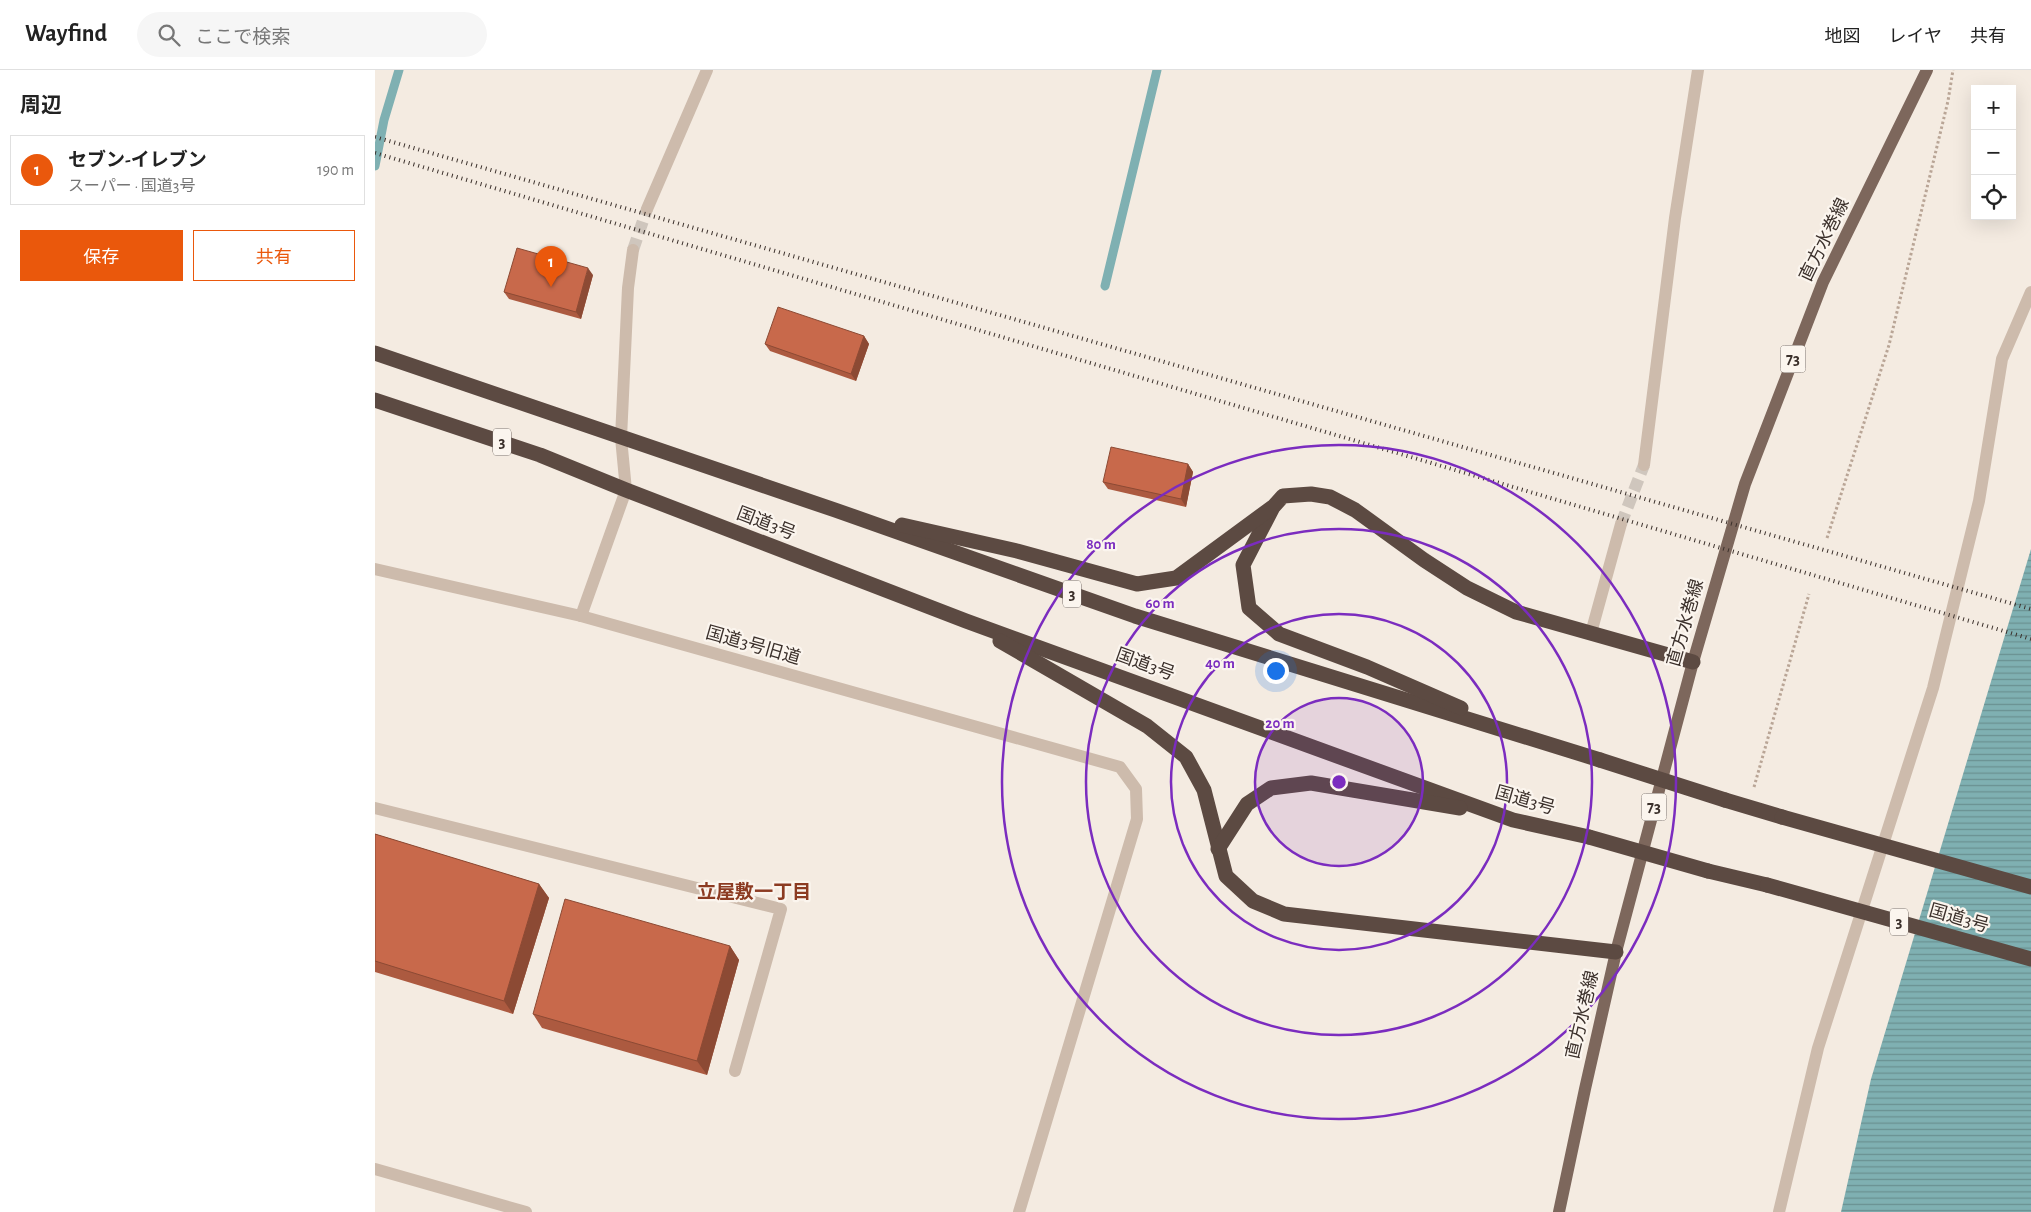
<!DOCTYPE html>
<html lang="ja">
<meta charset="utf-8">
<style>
body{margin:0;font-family:"Alegreya Sans","Noto Sans JP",sans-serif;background:#f6f6f6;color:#222}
.controls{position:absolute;right:15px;top:15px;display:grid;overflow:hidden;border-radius:0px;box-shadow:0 5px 20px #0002}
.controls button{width:45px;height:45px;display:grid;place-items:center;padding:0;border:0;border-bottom:1px solid #e0e0e0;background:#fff;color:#222;font:25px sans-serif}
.you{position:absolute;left:900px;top:600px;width:18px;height:18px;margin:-12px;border:4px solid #fff;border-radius:50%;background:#1a73e8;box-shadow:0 0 0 8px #1a73e833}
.badge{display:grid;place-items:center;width:32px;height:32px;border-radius:50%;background:#ea580c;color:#fff;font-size:16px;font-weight:700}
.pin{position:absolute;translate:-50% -41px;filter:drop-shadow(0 1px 2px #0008)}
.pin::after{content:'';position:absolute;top:26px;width:18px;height:15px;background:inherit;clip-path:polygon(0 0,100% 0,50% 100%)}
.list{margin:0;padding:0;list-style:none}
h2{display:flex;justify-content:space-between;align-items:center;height:65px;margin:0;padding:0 20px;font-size:21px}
h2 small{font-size:16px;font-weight:400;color:#767676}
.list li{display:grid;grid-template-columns:32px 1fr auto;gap:15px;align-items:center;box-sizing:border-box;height:70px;margin:0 10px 10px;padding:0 10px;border:1px solid #e0e0e0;border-radius:0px}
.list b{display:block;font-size:19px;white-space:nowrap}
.list p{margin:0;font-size:16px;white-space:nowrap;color:#767676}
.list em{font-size:16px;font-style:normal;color:#767676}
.actions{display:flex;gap:10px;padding:15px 20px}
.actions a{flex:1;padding:11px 0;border:1px solid #ea580c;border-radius:0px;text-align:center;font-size:18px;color:#ea580c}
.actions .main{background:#ea580c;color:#fff}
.icon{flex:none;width:28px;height:28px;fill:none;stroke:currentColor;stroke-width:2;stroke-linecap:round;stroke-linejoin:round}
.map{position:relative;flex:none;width:1656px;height:1142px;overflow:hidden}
header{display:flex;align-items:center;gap:30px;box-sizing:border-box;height:70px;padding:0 25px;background:#fff;border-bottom:1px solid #e0e0e0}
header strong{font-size:24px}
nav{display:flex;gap:28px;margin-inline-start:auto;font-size:18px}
.search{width:350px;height:45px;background:#f6f6f6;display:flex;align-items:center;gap:12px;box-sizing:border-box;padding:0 18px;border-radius:28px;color:#767676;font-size:19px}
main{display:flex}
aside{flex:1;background:#fff}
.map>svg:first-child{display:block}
.water{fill:url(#water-rules)}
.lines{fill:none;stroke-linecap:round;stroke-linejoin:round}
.stream{stroke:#7fb0b2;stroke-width:9}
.minor-tunnel{stroke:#cfc6bd;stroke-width:12;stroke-dasharray:12 6;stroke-linecap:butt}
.path{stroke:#b9a596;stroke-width:3;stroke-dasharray:2.5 2.5;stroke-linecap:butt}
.minor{stroke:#cdbbac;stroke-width:12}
.major{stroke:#7d675c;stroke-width:12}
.highway{stroke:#5c4a42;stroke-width:15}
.rail{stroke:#3b302b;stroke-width:4;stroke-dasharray:1 4;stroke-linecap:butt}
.highway-bridge{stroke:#5c4a42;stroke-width:15}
.wall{fill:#ac5a40}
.shaded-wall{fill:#8c4a34}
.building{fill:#c8694b;stroke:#8c4a34}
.ring{fill:none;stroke:#7b2cbf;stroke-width:2.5}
.labels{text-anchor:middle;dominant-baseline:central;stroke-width:4.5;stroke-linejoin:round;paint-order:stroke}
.shield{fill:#fbf5ee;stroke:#756b66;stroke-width:1}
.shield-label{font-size:16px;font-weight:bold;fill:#3b302b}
.street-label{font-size:18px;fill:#3b302b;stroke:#fbf5ee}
.neighbourhood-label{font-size:19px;font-weight:bold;fill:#8c3b22;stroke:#fbf5ee}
.centre{fill:#7b2cbf;stroke:#fbf5ee;stroke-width:2.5}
.ring-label{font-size:15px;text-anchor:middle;font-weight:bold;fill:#7b2cbf;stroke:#fbf5ee;stroke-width:4.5;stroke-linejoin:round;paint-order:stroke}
</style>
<header>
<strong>Wayfind</strong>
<div class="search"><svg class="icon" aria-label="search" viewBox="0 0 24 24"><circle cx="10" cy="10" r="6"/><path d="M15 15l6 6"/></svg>ここで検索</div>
<nav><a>地図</a><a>レイヤ</a><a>共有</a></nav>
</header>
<main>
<aside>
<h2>周辺<small></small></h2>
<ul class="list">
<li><span class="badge">1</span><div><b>セブン-イレブン</b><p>スーパー · 国道3号</p></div><em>190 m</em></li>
</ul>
<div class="actions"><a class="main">保存</a><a>共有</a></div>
</aside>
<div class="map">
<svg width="1656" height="1142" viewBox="0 0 1656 1142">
<defs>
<pattern id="water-rules" width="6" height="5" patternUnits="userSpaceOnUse" patternTransform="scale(1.25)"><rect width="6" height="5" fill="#7fb0b2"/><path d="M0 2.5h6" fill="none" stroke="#699091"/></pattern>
</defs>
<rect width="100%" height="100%" fill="#f4ebe1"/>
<polygon class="water" points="1656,479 1656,1142 1466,1142 1496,1009"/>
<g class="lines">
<g class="stream">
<polyline points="0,96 9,50 24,0"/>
<polyline points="730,216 782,0"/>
</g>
<g class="minor-tunnel">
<polyline points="258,180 272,139"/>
<polyline points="1246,454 1269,395"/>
</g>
<g class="path">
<polyline points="1452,468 1514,275 1573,31 1578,0"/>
<polyline points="1379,717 1434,524"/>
</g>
<g class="minor">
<polyline points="272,139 332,0"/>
<polyline points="1269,395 1300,148 1323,0"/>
<polyline points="0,499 206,546 745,697 761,719 762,749 644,1142"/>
<polyline points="206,546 251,420 246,368 253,218 258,180"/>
<polyline points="1216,563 1246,454"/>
<polyline points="0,738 406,839 360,1001"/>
<polyline points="0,1099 151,1142"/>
<polyline points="1404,1142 1443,978 1558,618 1604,431 1627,289 1656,222"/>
</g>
<polyline class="major" points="1184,1142 1210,1019 1241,882 1318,592 1370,414 1448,212 1552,0"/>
<g class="highway">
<polyline points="0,283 460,440 760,546 1225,690"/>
<polyline points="0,330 165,385 251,420 591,551 1138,750 1214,767"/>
<polyline points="897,439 868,495 874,538 904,564 992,597 1086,638"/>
<polyline points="527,455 642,481 762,514 801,508 899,436 908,426 936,424 955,427 980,440 1049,490 1092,518 1141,542 1318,592"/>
<polyline points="625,571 772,656 811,687 829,720 851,806 878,831 909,844 1241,882"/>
<polyline points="1350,730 1407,747"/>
<polyline points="843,779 872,734 896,718 936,713 1085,738"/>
<polyline points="1333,801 1392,815"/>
</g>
<g class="rail">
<polyline points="0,67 1656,539"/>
<polyline points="0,83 1656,569"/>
</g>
<g class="highway-bridge">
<polyline points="1225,690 1350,730"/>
<polyline points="1407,747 1656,817"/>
<polyline points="1214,767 1333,801"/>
<polyline points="1392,815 1656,889"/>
</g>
</g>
<g class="wall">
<polygon points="218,205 206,249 134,229 129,222"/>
<polygon points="489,266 494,274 481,311 395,281 390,274"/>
<polygon points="813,394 818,402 811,437 733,419 728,412"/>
<polygon points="0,764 164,814 174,828 138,944 0,902"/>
<polygon points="355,876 364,890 332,1005 167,958 158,944"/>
</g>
<g class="shaded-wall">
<polygon points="213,198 218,205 206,249 201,242"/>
<polygon points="489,266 494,274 481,311 476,304"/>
<polygon points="813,394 818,402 811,437 806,429"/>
<polygon points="164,814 174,828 138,944 129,931"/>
<polygon points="355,876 364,890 332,1005 322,991"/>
</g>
<g class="building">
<polygon points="142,178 213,198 201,242 129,222"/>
<polygon points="403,237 489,266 476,304 390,274"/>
<polygon points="736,377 813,394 806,429 728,412"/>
<polygon points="0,764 164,814 129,931 0,891"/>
<polygon points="190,829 355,876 322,991 158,944"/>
</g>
<circle cx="964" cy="712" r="84" fill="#7b2cbf" fill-opacity=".12"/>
<g class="ring">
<circle cx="964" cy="712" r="84"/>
<circle cx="964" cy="712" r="168"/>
<circle cx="964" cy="712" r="253"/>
<circle cx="964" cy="712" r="337"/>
</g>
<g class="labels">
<g class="shield">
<rect x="1405.5" y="275.5" width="25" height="27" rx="4"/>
<rect x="118" y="358.5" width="18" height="27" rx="4"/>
<rect x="688" y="510.5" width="18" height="27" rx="4"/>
<rect x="1266.5" y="723.5" width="25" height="27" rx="4"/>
<rect x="1515" y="838.5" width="18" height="27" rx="4"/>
</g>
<g class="shield-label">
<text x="1418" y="289">73</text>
<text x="127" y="372">3</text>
<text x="697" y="524">3</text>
<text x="1279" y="737">73</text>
<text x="1524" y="852">3</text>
</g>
<g class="street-label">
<text transform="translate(1450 170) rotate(-64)">直方水巻線</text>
<text transform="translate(391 454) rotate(21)">国道3号</text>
<text transform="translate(1311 553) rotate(-74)">直方水巻線</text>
<text transform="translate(378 576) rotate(16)">国道3号旧道</text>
<text transform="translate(770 595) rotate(20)">国道3号</text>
<text transform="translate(1150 731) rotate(16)">国道3号</text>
<text transform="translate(1584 849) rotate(16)">国道3号</text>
<text transform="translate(1208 945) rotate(-77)">直方水巻線</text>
</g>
<g class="neighbourhood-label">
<text x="379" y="822">立屋敷一丁目</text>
</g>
</g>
<circle cx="964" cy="712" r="8" class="centre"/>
<g class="ring-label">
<text x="726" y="479">80 m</text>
<text x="785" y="538">60 m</text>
<text x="845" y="598">40 m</text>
<text x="905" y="658">20 m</text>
</g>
</svg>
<div class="controls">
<button>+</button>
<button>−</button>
<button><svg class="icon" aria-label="locate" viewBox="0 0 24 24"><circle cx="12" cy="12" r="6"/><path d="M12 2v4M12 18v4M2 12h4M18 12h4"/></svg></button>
</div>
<div class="you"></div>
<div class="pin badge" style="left:176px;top:217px">1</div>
</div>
</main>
